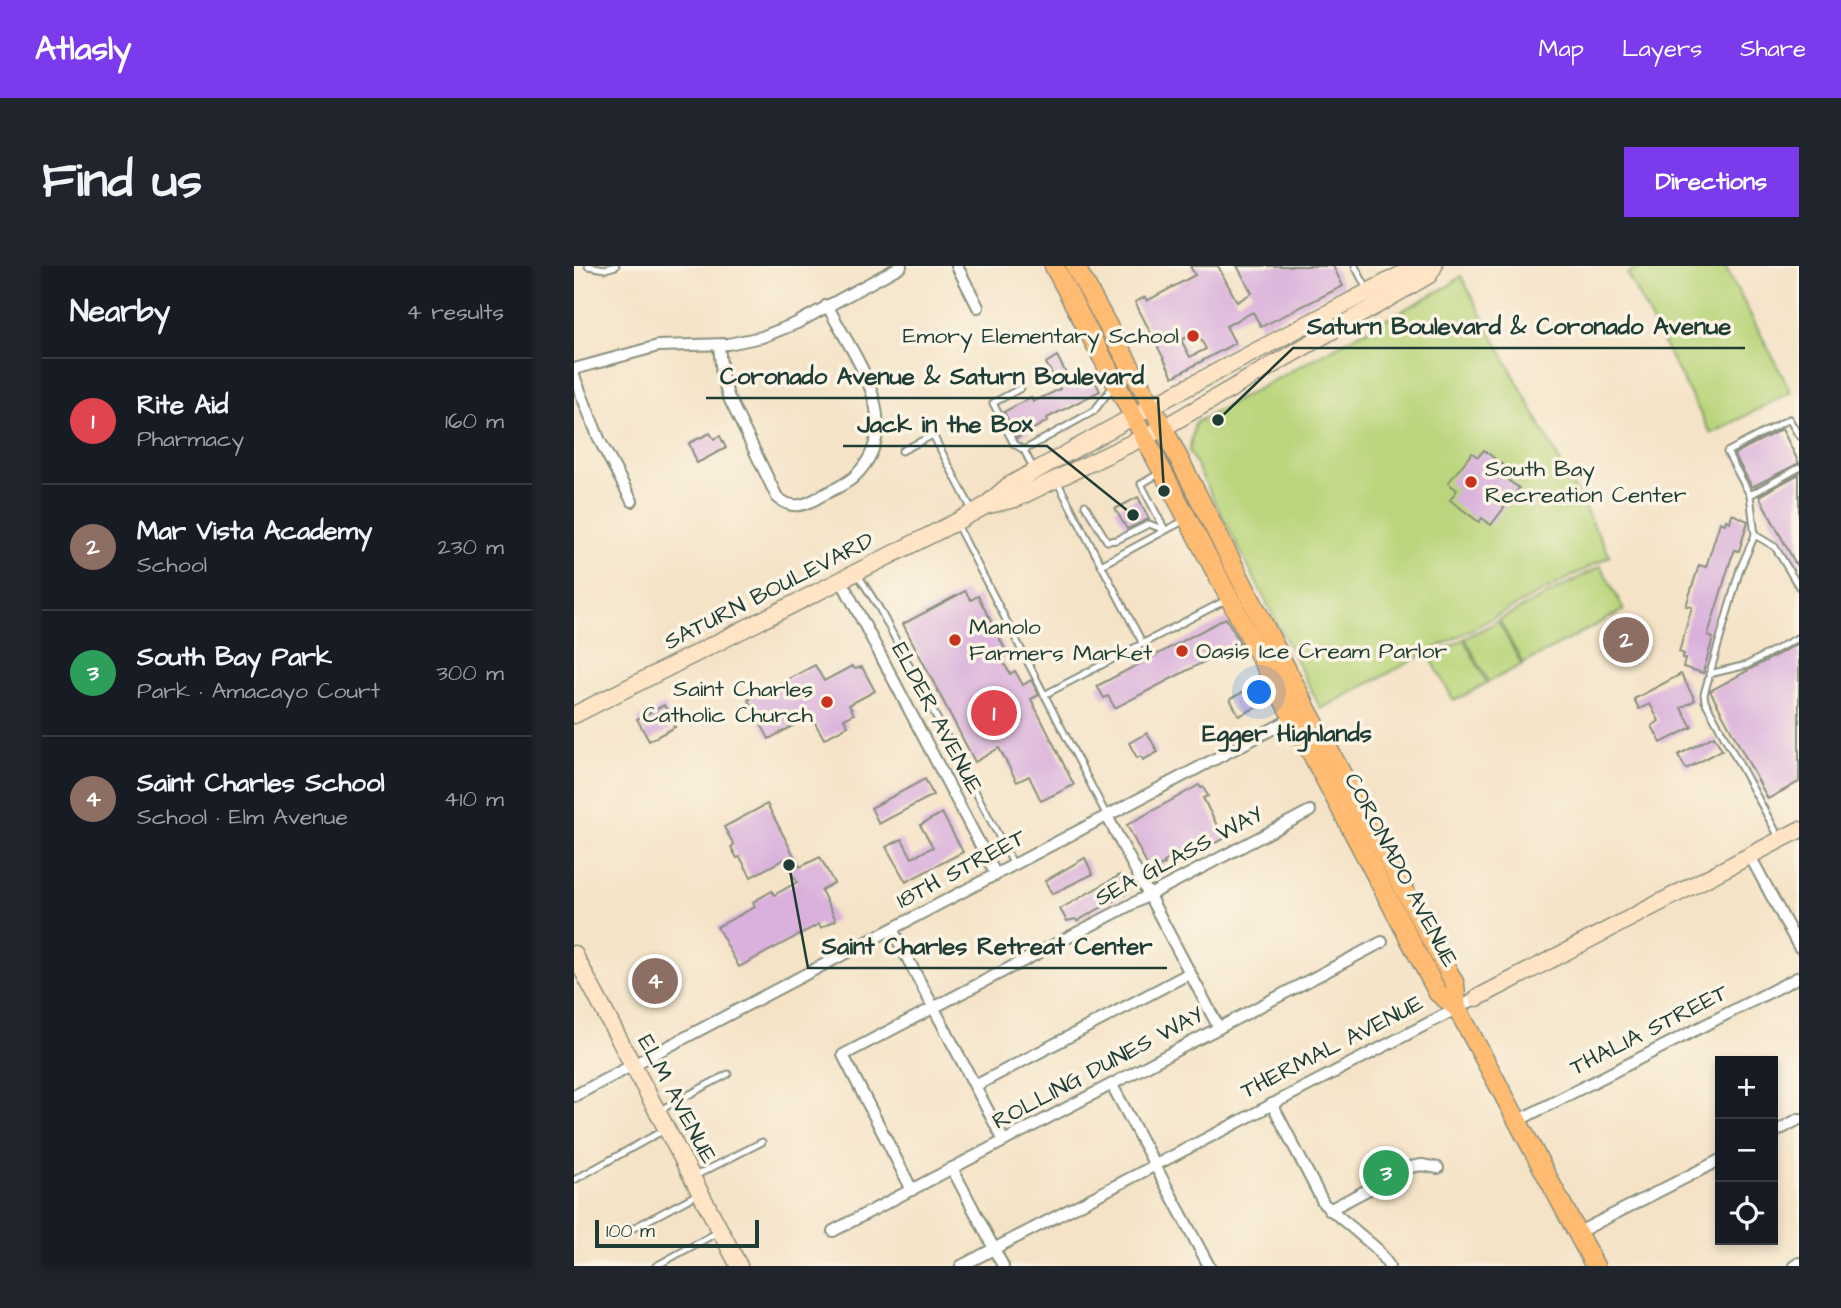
<!DOCTYPE html>
<meta charset="utf-8">
<style>
body{margin:0;font-family:"Architects Daughter",sans-serif;background:#20242c;color:#f1f3f6}
.controls{position:absolute;right:21px;bottom:21px;display:grid;overflow:hidden;border-radius:0px;box-shadow:0 4px 10px #0003}
.controls button{width:63px;height:63px;display:grid;place-items:center;padding:0;border:0;border-bottom:2px solid #363941;background:#171b24;color:#f1f3f6;font:35px sans-serif}
.scale{position:absolute;left:21px;bottom:18px;width:164px;box-sizing:border-box;padding-left:7px;border:4px solid #1f3d34;border-top:0;font-size:19px;line-height:24px;white-space:nowrap;color:#1f3d34;-webkit-text-stroke:5px #fcf5e5;paint-order:stroke}
.you{position:absolute;left:686px;top:427px;width:24px;height:24px;margin:-18px;border:5px solid #fff;border-radius:50%;background:#1a73e8;box-shadow:0 0 0 10px #1a73e833}
.badge{display:grid;place-items:center;width:46px;height:46px;border-radius:50%;background:#7c3aed;color:#fff;font-size:23px;font-weight:700}
.pin{position:absolute;translate:-50% -50%;border:4px solid #fff;box-shadow:0 2px 7px #0006}
.list{margin:0;padding:0;list-style:none}
h2{display:flex;justify-content:space-between;align-items:center;height:91px;margin:0;padding:0 28px;font-size:30px}
h2 small{font-size:23px;font-weight:400;color:#9ea1a6}
.list li{display:grid;grid-template-columns:46px 1fr auto;gap:21px;align-items:center;box-sizing:border-box;height:126px;padding:0 28px;border-top:2px solid #363941}
.list b{display:block;font-size:26px;white-space:nowrap}
.list p{margin:0;font-size:23px;white-space:nowrap;color:#9ea1a6}
.list em{font-size:23px;font-style:normal;color:#9ea1a6}
.icon{flex:none;width:38px;height:38px;fill:none;stroke:currentColor;stroke-width:2;stroke-linecap:round;stroke-linejoin:round}
.map{position:relative;flex:none;width:1225px;height:1000px;overflow:hidden;border-radius:0px}
header{display:flex;align-items:center;gap:42px;box-sizing:border-box;height:98px;padding:0 35px;background:#7c3aed;color:#fff}
header strong{font-size:33px}
nav{display:flex;gap:38px;margin-inline-start:auto;font-size:24px}
.intro{display:flex;align-items:center;justify-content:space-between;box-sizing:border-box;height:168px;padding:0 42px}
h1{margin:0;font-size:49px}
.button{padding:18px 32px;border-radius:0px;background:#7c3aed;color:#fff;font-size:24px;font-weight:700}
main{display:flex;gap:42px;padding:0 42px}
aside{flex:1;background:#171b24;border-radius:0px;box-shadow:0 4px 10px #0003}
.map>svg:first-child{display:block}
.green{fill:#bad57b;stroke:#6c8958;stroke-width:2}
.building{fill:#d9b1dc;fill-rule:evenodd}
.lines{fill:none;stroke-linecap:round;stroke-linejoin:round}
.lane-casing{stroke:#8a907e;stroke-width:9}
.street-casing{stroke:#8a907e;stroke-width:14}
.secondary-casing{stroke:#8a907e;stroke-width:19}
.primary-casing{stroke:#8a907e;stroke-width:21}
.lane{stroke:#fff;stroke-width:5}
.street{stroke:#fff;stroke-width:10}
.secondary{stroke:#ffe4c6;stroke-width:16}
.primary{stroke:#ffbb71;stroke-width:18}
.poi-dot{fill:#c8321e;stroke:#fcf5e5;stroke-width:2.5}
.labels{text-anchor:middle;dominant-baseline:central;stroke-width:7;stroke-linejoin:round;paint-order:stroke}
.poi-label{font-size:23px;fill:#1f3d34;stroke:#fcf5e5;text-anchor:start}
.street-label{font-size:23px;fill:#1f3d34;stroke:#fcf5e5}
.neighbourhood-label{font-size:24px;font-weight:bold;fill:#1f3d34;stroke:#fcf5e5}
.leader{fill:none;stroke:#1f3d34;stroke-width:2.5}
.callout-dot{fill:#1f3d34;stroke:#fcf5e5;stroke-width:2.5}
.callout-label{font-size:24px;text-anchor:middle;font-weight:bold;fill:#1f3d34;stroke:#fcf5e5;stroke-width:7;stroke-linejoin:round;paint-order:stroke}
</style>
<header>
<strong>Atlasly</strong>
<nav><a>Map</a><a>Layers</a><a>Share</a></nav>
</header>
<div class="intro"><h1>Find us</h1><a class="button">Directions</a></div>
<main>
<aside>
<h2>Nearby<small>4 results</small></h2>
<ul class="list">
<li><span class="badge" style="background:#e0444e">1</span><div><b>Rite Aid</b><p>Pharmacy</p></div><em>160 m</em></li>
<li><span class="badge" style="background:#8d6e63">2</span><div><b>Mar Vista Academy</b><p>School</p></div><em>230 m</em></li>
<li><span class="badge" style="background:#2e9e5b">3</span><div><b>South Bay Park</b><p>Park · Amacayo Court</p></div><em>300 m</em></li>
<li><span class="badge" style="background:#8d6e63">4</span><div><b>Saint Charles School</b><p>School · Elm Avenue</p></div><em>410 m</em></li>
</ul>
</aside>
<div class="map">
<svg width="1225" height="1000" viewBox="0 0 1225 1000">
<rect width="100%" height="100%" fill="#fcf5e5"/>
<filter id="ink" filterUnits="userSpaceOnUse"><feTurbulence type="fractalNoise" baseFrequency=".0143" numOctaves="2"/><feDisplacementMap in="SourceGraphic" scale="14" xChannelSelector="R" yChannelSelector="G"/><feConvolveMatrix kernelMatrix="1 2 1 2 8 2 1 2 1" color-interpolation-filters="sRGB"/></filter>
<filter id="wash" filterUnits="userSpaceOnUse"><feTurbulence type="fractalNoise" baseFrequency=".00686" numOctaves="4" result="noise"/><feDisplacementMap in="SourceGraphic" scale="28" xChannelSelector="R" yChannelSelector="G"/><feGaussianBlur stdDeviation="1.57" result="paint"/><feColorMatrix in="noise" values="0 0 0 0 0 0 0 0 0 0 0 0 0 0 0 0 0 1.4 0 .05"/><feComposite in="paint" operator="in"/></filter>
<g filter="url(#wash)">
<rect width="100%" height="100%" fill="#f4e3c7"/>
<g class="green">
<polygon points="1068,0 1151,0 1217,126 1137,168 1053,8"/>
<polygon points="887,10 1036,290 747,443 615,185 621,157 876,19"/>
<polygon points="1027,300 1050,344 949,398 925,354"/>
<polygon points="924,355 948,399 914,416 891,372"/>
<polygon points="890,373 913,417 880,435 856,391"/>
</g>
<g id="blocks">
<g class="building">
<path d="M 616,0 L 644,0 L 663,36 L 678,27 L 663,0 L 759,0 L 769,20 L 687,61 L 679,46 L 652,60 L 661,77 L 599,111 L 561,36 L 571,31 L 573,35 L 621,9 ZM 623,66 L 632,83 L 616,91 L 607,74 Z"/>
<polygon points="483,90 497,117 515,108 517,114 520,113 526,125 473,152 474,155 443,172 430,146 457,131 459,136 486,123 472,97"/>
<polygon points="1208,163 1225,197 1178,221 1160,188"/>
<polygon points="136,167 140,173 146,170 152,182 123,197 115,177"/>
<polygon points="910,184 936,205 931,212 945,222 917,259 908,252 905,256 876,234 883,224 874,217 898,187 904,191"/>
<polygon points="1225,208 1225,304 1185,230"/>
<polygon points="564,231 575,253 553,263 541,243"/>
<polygon points="1158,248 1174,255 1165,285 1161,284 1157,293 1136,362 1134,370 1139,372 1129,407 1109,401 1111,393 1108,392 1110,388 1105,386 1118,341 1112,340 1125,299 1132,301 1146,256 1151,258 1152,254 1156,256"/>
<polygon points="391,325 397,334 404,330 434,389 427,392 436,408 441,405 449,419 457,414 465,429 457,433 500,519 467,535 455,510 443,516 425,482 401,496 329,358"/>
<polygon points="652,352 666,377 541,442 534,430 530,432 523,420"/>
<polygon points="1225,377 1225,516 1194,533 1136,425"/>
<polygon points="241,399 250,415 278,400 281,403 288,401 301,425 275,439 280,448 270,453 274,460 250,473 240,455 236,457 233,452 195,473 174,434"/>
<polygon points="1107,408 1121,434 1107,442 1118,461 1087,477 1078,460 1085,455 1076,438 1065,443 1060,433"/>
<polygon points="686,417 695,435 665,450 656,433"/>
<polygon points="90,439 101,461 75,475 63,453"/>
<polygon points="573,467 584,486 569,494 567,490 563,492 555,477"/>
<polygon points="1140,470 1148,484 1112,503 1104,489"/>
<polygon points="351,513 359,529 305,558 297,542"/>
<polygon points="625,519 627,522 629,521 634,530 629,532 650,573 619,586 616,583 610,586 609,584 590,596 591,598 585,601 586,603 577,607 553,559"/>
<polygon points="193,538 226,601 246,591 260,617 247,624 262,654 247,662 245,658 165,701 143,661 181,641 179,636 198,625 200,629 223,616 210,593 177,611 166,591 163,592 157,581 160,579 150,561"/>
<polygon points="368,547 389,586 332,616 312,581 328,573 338,592 359,581 346,559"/>
<polygon points="511,592 519,608 478,628 471,615"/>
<polygon points="546,609 555,626 503,655 501,653 493,655 486,643"/>
</g>
</g>
</g>
<g filter="url(#ink)">
<use href="#blocks" fill-opacity="0" stroke="#8a907e" stroke-width="2"/>
<g class="lines">
<g class="lane-casing">
<g id="lane">
<polyline points="14,0 31,3 42,0"/>
<polyline points="781,0 794,25"/>
<polyline points="447,122 419,137 440,178 450,184"/>
<polyline points="328,185 359,169 398,244"/>
<polyline points="459,202 450,184 520,145 540,119"/>
<polyline points="586,207 567,218 591,264"/>
<polyline points="484,217 569,378"/>
<polyline points="1176,229 1225,202"/>
<polyline points="511,239 533,275 543,274 575,258 591,264"/>
<polyline points="382,257 533,550"/>
<polyline points="1181,269 1176,229 1153,186 1215,153 1225,170"/>
<polyline points="527,299 611,254"/>
<polyline points="284,309 305,342 440,599"/>
<polyline points="1135,408 1173,399 1225,371"/>
<polyline points="470,429 654,333"/>
<polyline points="1205,571 1131,435 1130,428 1166,303 1181,269 1201,281 1225,321"/>
<polyline points="86,844 154,808"/>
<polyline points="119,911 188,876"/>
<polyline points="0,914 90,864"/>
<polyline points="46,969 124,928"/>
<polyline points="82,1000 144,966"/>
</g>
</g>
<g class="street-casing">
<g id="street">
<polyline points="383,0 404,41"/>
<path d="M 145,79 L 148,109 L 154,130 L 203,231 C 219,245 232,239 247,230 C 258,224 271,219 280,211 C 335,158 280,91 253,39"/>
<polyline points="0,103 84,80 154,78 188,71 223,57 327,0"/>
<polyline points="0,110 26,175 58,235"/>
<polyline points="267,314 422,609"/>
<polyline points="533,550 645,762"/>
<polyline points="1176,590 1225,681"/>
<polyline points="318,663 430,875"/>
<polyline points="538,819 635,1000"/>
<polyline points="401,820 616,707"/>
<polyline points="0,830 719,452"/>
<polyline points="698,838 750,938 802,982 815,1000"/>
<polyline points="943,855 1225,711"/>
<polyline points="1199,867 1225,853"/>
<polyline points="378,902 429,1000"/>
<polyline points="338,924 269,789 736,545"/>
<polyline points="755,944 837,901 848,899 864,902"/>
<polyline points="259,965 808,676"/>
<polyline points="1003,967 1146,894"/>
<polyline points="387,1000 903,732"/>
<polyline points="1220,1000 1225,997"/>
</g>
</g>
<g class="secondary-casing">
<g id="secondary">
<polyline points="415,239 441,233 589,162 855,9 860,0"/>
<polyline points="0,449 382,256 411,240 434,220 578,140 843,0"/>
<polyline points="0,688 165,1000"/>
<polyline points="903,732 1225,564"/>
</g>
</g>
<g class="primary-casing">
<g id="primary">
<polyline points="480,0 864,727 883,742"/>
<polyline points="501,0 578,140 734,445 881,718 883,742 1021,1000"/>
</g>
</g>
<use href="#lane" class="lane"/>
<use href="#street" class="street"/>
<use href="#secondary" class="secondary"/>
<use href="#primary" class="primary"/>
</g>
</g>
<g class="poi-dot">
<circle cx="619" cy="70" r="7"/>
<circle cx="897" cy="216" r="7"/>
<circle cx="381" cy="374" r="7"/>
<circle cx="608" cy="385" r="7"/>
<circle cx="253" cy="436" r="7"/>
</g>
<g class="labels">
<g class="poi-label">
<text x="605" y="70" text-anchor="end">Emory Elementary School</text>
<text x="911" y="203">South Bay<tspan x="911" dy="26">Recreation Center</tspan></text>
<text x="395" y="361">Manolo<tspan x="395" dy="26">Farmers Market</tspan></text>
<text x="622" y="385">Oasis Ice Cream Parlor</text>
<text x="239" y="423" text-anchor="end">Saint Charles<tspan x="239" dy="26">Catholic Church</tspan></text>
</g>
<g class="street-label">
<text transform="translate(195 325) rotate(-27)">SATURN BOULEVARD</text>
<text transform="translate(363 452) rotate(62)">ELDER AVENUE</text>
<text transform="translate(605 590) rotate(-28)">SEA GLASS WAY</text>
<text transform="translate(387 603) rotate(-28)">18TH STREET</text>
<text transform="translate(827 604) rotate(62)">CORONADO AVENUE</text>
<text transform="translate(1075 764) rotate(-27)">THALIA STREET</text>
<text transform="translate(758 781) rotate(-27)">THERMAL AVENUE</text>
<text transform="translate(524 802) rotate(-28)">ROLLING DUNES WAY</text>
<text transform="translate(103 833) rotate(62)">ELM AVENUE</text>
</g>
<g class="neighbourhood-label">
<text x="713" y="468">Egger Highlands</text>
</g>
</g>
<path class="leader" d="M644 154L719 82H1171M590 225L584 132H132M559 249L473 180H269M215 599L234 702H593"/>
<g class="callout-dot">
<circle cx="644" cy="154" r="7"/>
<circle cx="590" cy="225" r="7"/>
<circle cx="559" cy="249" r="7"/>
<circle cx="215" cy="599" r="7"/>
</g>
<g class="callout-label">
<text x="945" y="68">Saturn Boulevard &amp; Coronado Avenue</text>
<text x="358" y="118">Coronado Avenue &amp; Saturn Boulevard</text>
<text x="371" y="166">Jack in the Box</text>
<text x="413" y="688">Saint Charles Retreat Center</text>
</g>
</svg>
<div class="controls">
<button>+</button>
<button>−</button>
<button><svg class="icon" aria-label="locate" viewBox="0 0 24 24"><circle cx="12" cy="12" r="6"/><path d="M12 2v4M12 18v4M2 12h4M18 12h4"/></svg></button>
</div>
<div class="scale">100 m</div>
<div class="you"></div>
<div class="pin badge" style="left:420px;top:447px;background:#e0444e">1</div>
<div class="pin badge" style="left:1052px;top:374px;background:#8d6e63">2</div>
<div class="pin badge" style="left:812px;top:907px;background:#2e9e5b">3</div>
<div class="pin badge" style="left:81px;top:715px;background:#8d6e63">4</div>
</div>
</main>
